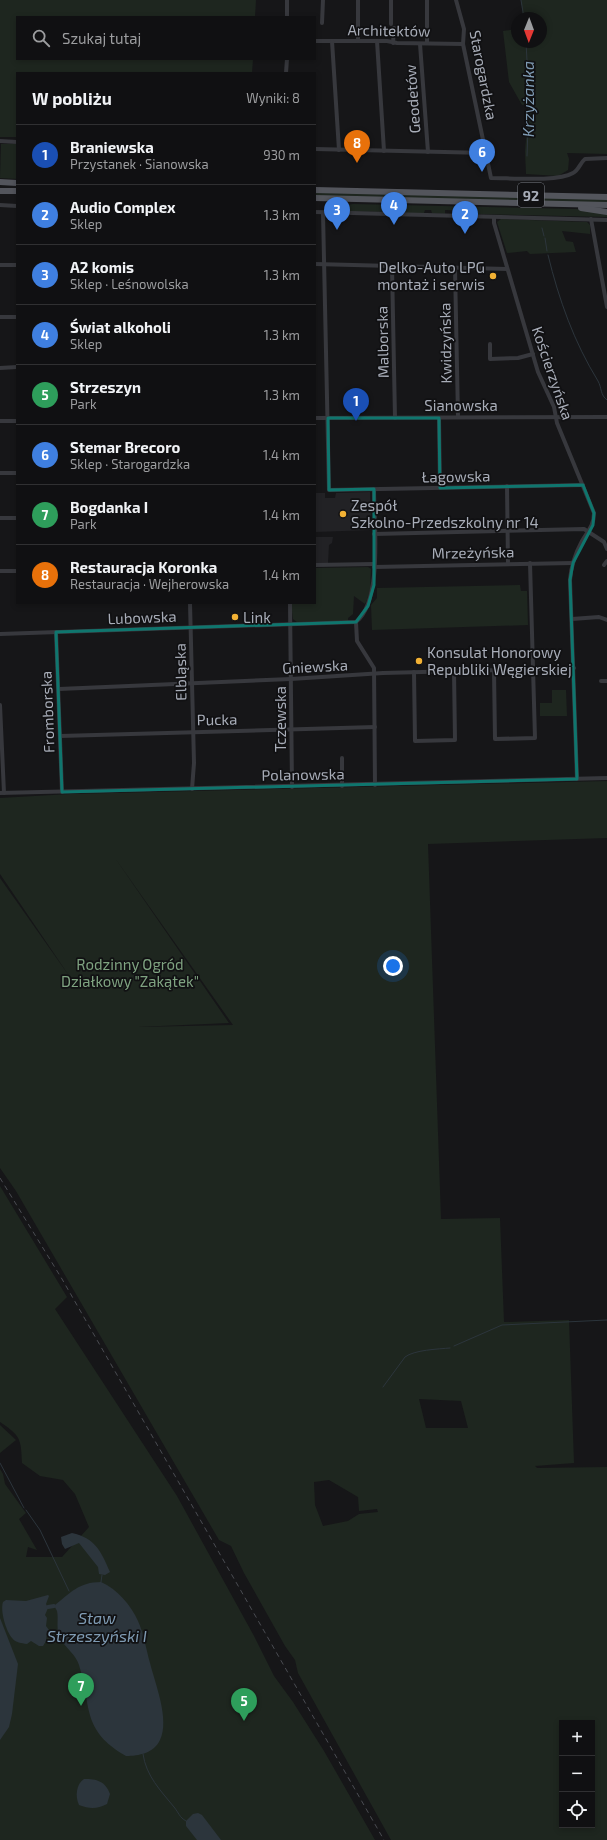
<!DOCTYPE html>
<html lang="pl">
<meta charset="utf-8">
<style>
body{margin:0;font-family:"Exo 2",sans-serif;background:#1e1e20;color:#f1f3f6}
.controls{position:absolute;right:12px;bottom:12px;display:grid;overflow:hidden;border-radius:0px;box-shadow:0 2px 6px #0003}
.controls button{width:36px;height:36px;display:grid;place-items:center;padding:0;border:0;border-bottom:1px solid #303032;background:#101012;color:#f1f3f6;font:20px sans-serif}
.compass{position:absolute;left:511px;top:12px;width:36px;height:36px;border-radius:50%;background:#101012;box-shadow:0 2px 6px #0003;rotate:181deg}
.you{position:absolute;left:393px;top:966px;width:14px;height:14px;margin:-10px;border:3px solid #fff;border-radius:50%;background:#1a73e8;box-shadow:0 0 0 6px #1a73e833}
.badge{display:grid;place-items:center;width:26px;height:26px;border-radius:50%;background:#0b8043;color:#fff;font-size:13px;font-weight:700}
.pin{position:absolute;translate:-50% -33px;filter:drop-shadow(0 1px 2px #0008)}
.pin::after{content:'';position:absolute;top:21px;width:14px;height:12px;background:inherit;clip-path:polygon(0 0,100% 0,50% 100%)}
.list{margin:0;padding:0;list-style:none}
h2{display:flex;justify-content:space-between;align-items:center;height:52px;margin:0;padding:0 16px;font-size:17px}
h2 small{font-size:13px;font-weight:400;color:#9c9d9f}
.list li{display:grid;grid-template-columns:26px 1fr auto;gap:12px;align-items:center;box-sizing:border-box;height:60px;padding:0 16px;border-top:1px solid #303032}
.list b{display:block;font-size:15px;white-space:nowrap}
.list p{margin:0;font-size:13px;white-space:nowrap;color:#9c9d9f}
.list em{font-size:13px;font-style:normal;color:#9c9d9f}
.icon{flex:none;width:22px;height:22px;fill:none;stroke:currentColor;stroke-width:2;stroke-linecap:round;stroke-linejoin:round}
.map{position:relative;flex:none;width:607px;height:1840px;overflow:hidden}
.search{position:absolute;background:#101012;box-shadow:0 2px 6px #0003;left:16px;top:16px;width:300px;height:44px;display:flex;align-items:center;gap:10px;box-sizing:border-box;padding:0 14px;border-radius:0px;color:#9c9d9f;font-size:15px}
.panel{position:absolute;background:#101012;box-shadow:0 2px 6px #0003;left:16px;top:72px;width:300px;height:532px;border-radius:0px}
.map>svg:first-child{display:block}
.built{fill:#222225}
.green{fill:#1e261f;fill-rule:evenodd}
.water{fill:#2c353c}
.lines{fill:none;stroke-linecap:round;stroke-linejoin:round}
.stream{stroke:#2c353c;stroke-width:1}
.canal{stroke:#2c353c;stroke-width:4}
.minor{stroke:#37383d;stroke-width:4}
.primary{stroke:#53555c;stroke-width:6}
.rail{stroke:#4a4c52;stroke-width:1;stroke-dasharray:5 4;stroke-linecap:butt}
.marked{fill:none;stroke:#0f766e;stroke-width:3;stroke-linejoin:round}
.poi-dot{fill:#f2b134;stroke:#111113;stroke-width:1.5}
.labels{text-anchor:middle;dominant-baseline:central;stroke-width:3.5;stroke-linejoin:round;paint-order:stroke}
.shield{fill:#111113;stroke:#7b7e86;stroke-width:1}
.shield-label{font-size:14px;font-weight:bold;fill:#a8adb8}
.street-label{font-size:15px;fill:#a8adb8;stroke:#111113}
.poi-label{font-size:15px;fill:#a8adb8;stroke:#111113;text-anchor:start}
.park-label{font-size:15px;fill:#7fa381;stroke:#111113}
.water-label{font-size:16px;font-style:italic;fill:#7f9bb3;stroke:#111113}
</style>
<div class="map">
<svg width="607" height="1840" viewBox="0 0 607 1840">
<rect width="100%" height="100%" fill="#161618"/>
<g class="built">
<polygon points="370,492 371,530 315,532 315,493 325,493 325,498 335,498 336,493"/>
<polygon points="315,537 333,537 332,543 329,545 328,563 315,563"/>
</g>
<g class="green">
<polygon points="0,0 256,0 255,17 17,17 17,59 253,59 252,73 17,73 17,137 0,137"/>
<polygon points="521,0 607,0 607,154 567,153 569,159 568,170 558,176 526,174 525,151 529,104 522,105 509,82 503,31 517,29 517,42 541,42 541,18 523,18"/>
<polygon points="1,144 17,144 17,179 0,178"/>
<polygon points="315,192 607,199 607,203 315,196"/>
<polygon points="353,204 577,209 607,214 607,217 471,214 471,211 445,210 445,214 432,213 431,210 425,210 424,213 403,213 401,210 393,209 391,212 343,211 346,205"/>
<polygon points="501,219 587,222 590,225 590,234 562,231 566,241 573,242 576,252 530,254 527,251 507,253 497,222"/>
<polygon points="368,567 371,569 370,590 367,600 365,604 354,596 353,614 348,618 348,621 297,622 293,619 291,603 315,603 315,568"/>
<polygon points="520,585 521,591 527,591 528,625 372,630 371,605 377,598 377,588"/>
<polygon points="552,690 566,690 567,716 540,716 540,703 552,703"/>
<path d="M 607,781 L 607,838 L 428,844 L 441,1219 L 500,1218 L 504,1322 L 569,1320 L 574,1463 L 535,1466 L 537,1468 L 607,1467 L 607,1840 L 391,1840 L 298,1673 L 295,1660 L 285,1646 L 244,1573 L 231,1546 L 219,1540 L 16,1191 L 0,1168 L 0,878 L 72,980 L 0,874 L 0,798 L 70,794 ZM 115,858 L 233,1025 L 138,1027 L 229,1023 ZM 419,1399 L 461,1401 L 468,1428 L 426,1428 ZM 329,1480 L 358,1497 L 359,1511 L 377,1509 L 378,1512 L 359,1514 L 348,1521 L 323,1526 L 315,1505 L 314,1482 ZM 562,1723 L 592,1723 L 592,1825 L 562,1825 Z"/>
<path d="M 0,1186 L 67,1297 L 55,1309 L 177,1496 L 254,1636 L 274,1676 L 293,1702 L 324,1751 L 375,1840 L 0,1840 L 0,1469 L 3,1474 L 5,1484 L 26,1513 L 19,1519 L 37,1550 L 28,1547 L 26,1557 L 62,1557 L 89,1527 L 75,1494 L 63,1480 L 40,1476 L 22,1463 C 21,1439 21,1436 0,1422 Z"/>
<polygon points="0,1425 16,1440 0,1453"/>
</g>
<g class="water">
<path d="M 72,1533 C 95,1538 101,1551 110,1572 L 105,1575 L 99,1574 L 98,1567 L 79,1543 L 65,1549 L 62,1544 L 61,1537 Z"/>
<path d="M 101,1582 C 117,1589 131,1605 138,1621 C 144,1634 146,1649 150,1663 C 155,1683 170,1720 160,1740 C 154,1753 139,1756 126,1756 C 81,1730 92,1707 79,1665 C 76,1655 67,1649 61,1640 C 55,1630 59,1619 57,1611 C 56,1609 55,1607 54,1606 C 70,1593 79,1582 101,1582 Z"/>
<path d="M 48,1595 L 49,1596 L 46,1604 L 48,1608 L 45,1615 L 47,1618 L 46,1626 L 49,1630 L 47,1631 L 46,1641 L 43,1646 L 39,1646 L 31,1641 L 27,1644 C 21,1643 16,1643 12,1638 C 6,1631 0,1611 3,1602 L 6,1600 L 26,1601 Z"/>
<polygon points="0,1618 18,1664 12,1714 9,1727 0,1740"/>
<path d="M 84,1779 C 97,1779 105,1781 110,1794 L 107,1804 C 97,1809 90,1809 79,1805 C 75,1797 76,1784 84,1779 Z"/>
<polygon points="198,1813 202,1815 221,1840 197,1840 186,1826 186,1821 193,1814"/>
</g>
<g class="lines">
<g class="stream">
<polyline points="521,0 524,18"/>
<polyline points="526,42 529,98 527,156"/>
<polyline points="542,228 544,236"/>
<polyline points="545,238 547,251"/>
<path d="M 548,255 C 559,300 574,342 598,381 C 602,388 600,395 607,400"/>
<polyline points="454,1346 502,1325 607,1320"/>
<path d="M 383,1387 L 405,1357 C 414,1350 438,1349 450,1348"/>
<polyline points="0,1463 24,1508"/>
<polyline points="26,1510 40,1530 69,1591"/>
<polyline points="101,1582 102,1575"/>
<path d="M 143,1754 C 146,1776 161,1791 174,1807 C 179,1813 179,1817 186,1821"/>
</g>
<polyline class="canal" points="48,1607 54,1606"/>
<g class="minor">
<path d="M 456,0 L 464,29 L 463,44 L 491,178 C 511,178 558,182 573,173 C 579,170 580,163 585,159 L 607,158"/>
<polyline points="287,17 287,0"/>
<polyline points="322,23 323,0"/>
<polyline points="391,24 391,0"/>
<polyline points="315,41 387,41 397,43 463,44"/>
<polyline points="332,41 339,150"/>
<polyline points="358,41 358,0"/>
<polyline points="377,41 384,151"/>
<polyline points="393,43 394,28"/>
<polyline points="427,43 427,0"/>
<polyline points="420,44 428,152"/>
<polyline points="286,73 287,59"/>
<polyline points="0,141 17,142"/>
<polyline points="315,149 487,153"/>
<polyline points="0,205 17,206"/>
<polyline points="315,212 607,220"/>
<polyline points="323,213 329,490 583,485"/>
<path d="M 494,217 L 494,223 L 538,372 L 554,407 L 557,423 L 594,513 C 594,525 588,531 582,541 C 575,554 571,566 570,580 L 577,779"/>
<polyline points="591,219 607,307"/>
<polyline points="315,264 507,269"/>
<polyline points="0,265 17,265"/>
<polyline points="392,266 395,418"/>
<polyline points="455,268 458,417"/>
<polyline points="0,317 17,317"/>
<polyline points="490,344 490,359 518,358 533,354"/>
<polyline points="0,368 17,367"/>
<polyline points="315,418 607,417"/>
<polyline points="439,418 440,488"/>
<polyline points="0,421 17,421"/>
<polyline points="0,473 17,473"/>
<polyline points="507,486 508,564"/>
<path d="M 374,489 C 374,522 383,601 356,622 L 357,641 L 374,668 L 375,785"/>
<polyline points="0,518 17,518"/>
<polyline points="374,534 584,529 604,542 607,549"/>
<polyline points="315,565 374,564"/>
<polyline points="604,565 607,561"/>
<polyline points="374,567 573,563"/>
<polyline points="0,571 17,571"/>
<polyline points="190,603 194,763 192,789"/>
<polyline points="290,603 292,787"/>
<polyline points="572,619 599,617 607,620"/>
<polyline points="56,632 62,792"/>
<polyline points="0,634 356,622"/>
<polyline points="494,671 495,739 535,738 530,563"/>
<polyline points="414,672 415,741 455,740 454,671"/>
<polyline points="601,681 607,681"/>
<polyline points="59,689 291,679 383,673 574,668"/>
<polyline points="0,705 4,793"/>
<polyline points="60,736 375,727"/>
<polyline points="342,758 342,786"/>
<polyline points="0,793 607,778"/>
</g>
<g class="primary">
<polyline points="0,182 17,183"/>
<polyline points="315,190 607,197"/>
<polyline points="0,191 17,191"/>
<polyline points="315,198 607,205"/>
<polyline points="581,208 607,212"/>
</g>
<polyline class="rail" points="0,1178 62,1279 384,1840"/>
</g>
<path class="marked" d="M 328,418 L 439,418 L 440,488 L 583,485 L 594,513 L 593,525 L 573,563 L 570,580 L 577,779 L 62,792 L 56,632 L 356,622 L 368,606 L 374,585 L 374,489 L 329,490 Z"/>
<g class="poi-dot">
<circle cx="493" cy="276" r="4"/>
<circle cx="343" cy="514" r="4"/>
<circle cx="235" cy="617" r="4"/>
<circle cx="419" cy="661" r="4"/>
</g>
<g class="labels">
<rect class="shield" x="518" y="183" width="26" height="24" rx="3"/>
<g class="shield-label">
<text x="531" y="195">92</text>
</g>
<g class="street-label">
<text transform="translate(389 30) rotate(1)">Architektów</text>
<text transform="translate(484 75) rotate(79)">Starogardzka</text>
<text transform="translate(412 99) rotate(-94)">Geodetów</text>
<text transform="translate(382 342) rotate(-91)">Malborska</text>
<text transform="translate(445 343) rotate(-91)">Kwidzyńska</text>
<text transform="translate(553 373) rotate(71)">Kościerzyńska</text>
<text x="461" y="405">Sianowska</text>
<text transform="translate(456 476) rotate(-1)">Łagowska</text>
<text transform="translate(473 552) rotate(-1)">Mrzeżyńska</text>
<text transform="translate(142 617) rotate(-2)">Lubowska</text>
<text transform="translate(315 666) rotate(-3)">Gniewska</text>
<text transform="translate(180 672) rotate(-91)">Elbląska</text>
<text transform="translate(47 712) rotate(-92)">Fromborska</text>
<text transform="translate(217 719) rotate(-1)">Pucka</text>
<text transform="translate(280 719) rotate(-90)">Tczewska</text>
<text transform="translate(303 774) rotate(-1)">Polanowska</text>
</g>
<g class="poi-label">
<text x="485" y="267" text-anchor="end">Delko-Auto LPG<tspan x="485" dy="17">montaż i serwis</tspan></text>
<text x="351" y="505">Zespół<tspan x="351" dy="17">Szkolno-Przedszkolny nr 14</tspan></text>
<text x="243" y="617">Link</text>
<text x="427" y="652">Konsulat Honorowy<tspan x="427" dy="17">Republiki Węgierskiej</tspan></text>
</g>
<g class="park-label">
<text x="130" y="964">Rodzinny Ogród<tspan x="130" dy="17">Działkowy "Zakątek"</tspan></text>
</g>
<g class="water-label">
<text transform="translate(527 99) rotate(-90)">Krzyżanka</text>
<text x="97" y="1617">Staw<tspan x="97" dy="18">Strzeszyński I</tspan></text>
</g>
</g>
</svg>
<div class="controls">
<button>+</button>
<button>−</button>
<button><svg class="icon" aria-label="locate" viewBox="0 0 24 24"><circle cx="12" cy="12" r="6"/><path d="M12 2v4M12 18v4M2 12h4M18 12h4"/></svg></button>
</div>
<svg class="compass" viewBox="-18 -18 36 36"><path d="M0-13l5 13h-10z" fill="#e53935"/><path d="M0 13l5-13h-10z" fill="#9c9d9f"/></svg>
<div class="you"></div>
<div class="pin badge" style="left:356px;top:421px;background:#1a4fb4">1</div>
<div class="pin badge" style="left:465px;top:234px;background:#3f7fe0">2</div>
<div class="pin badge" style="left:337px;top:230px;background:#3f7fe0">3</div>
<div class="pin badge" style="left:394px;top:225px;background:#3f7fe0">4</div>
<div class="pin badge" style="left:244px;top:1721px;background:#2e9e5b">5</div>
<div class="pin badge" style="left:482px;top:172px;background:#3f7fe0">6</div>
<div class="pin badge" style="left:81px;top:1706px;background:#2e9e5b">7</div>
<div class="pin badge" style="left:357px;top:163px;background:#e8710a">8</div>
<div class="search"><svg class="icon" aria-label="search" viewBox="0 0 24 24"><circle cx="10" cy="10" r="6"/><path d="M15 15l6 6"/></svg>Szukaj tutaj</div>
<section class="panel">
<h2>W pobliżu<small>Wyniki: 8</small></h2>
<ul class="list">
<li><span class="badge" style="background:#1a4fb4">1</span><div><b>Braniewska</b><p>Przystanek · Sianowska</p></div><em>930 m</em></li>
<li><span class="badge" style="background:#3f7fe0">2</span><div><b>Audio Complex</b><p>Sklep</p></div><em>1.3 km</em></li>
<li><span class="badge" style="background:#3f7fe0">3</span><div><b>A2 komis</b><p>Sklep · Leśnowolska</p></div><em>1.3 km</em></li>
<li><span class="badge" style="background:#3f7fe0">4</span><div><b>Świat alkoholi</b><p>Sklep</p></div><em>1.3 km</em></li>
<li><span class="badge" style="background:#2e9e5b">5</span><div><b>Strzeszyn</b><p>Park</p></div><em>1.3 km</em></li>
<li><span class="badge" style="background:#3f7fe0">6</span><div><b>Stemar Brecoro</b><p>Sklep · Starogardzka</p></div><em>1.4 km</em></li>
<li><span class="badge" style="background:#2e9e5b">7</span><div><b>Bogdanka I</b><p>Park</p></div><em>1.4 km</em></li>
<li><span class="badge" style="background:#e8710a">8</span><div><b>Restauracja Koronka</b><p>Restauracja · Wejherowska</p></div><em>1.4 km</em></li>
</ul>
</section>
</div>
